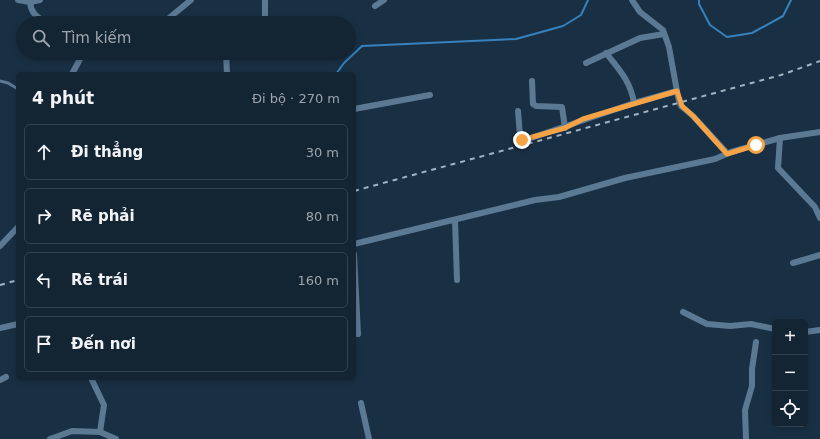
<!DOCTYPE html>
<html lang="vi">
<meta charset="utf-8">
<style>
body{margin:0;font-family:"DejaVu Sans",sans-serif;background:#20303f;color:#f1f3f6}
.controls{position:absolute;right:12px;bottom:12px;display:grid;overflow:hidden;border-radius:6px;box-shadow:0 2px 6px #0003}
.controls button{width:36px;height:36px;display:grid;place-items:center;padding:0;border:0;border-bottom:1px solid #32414e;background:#132433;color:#f1f3f6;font:20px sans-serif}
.stop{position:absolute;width:12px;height:12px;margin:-9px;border:3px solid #f5a345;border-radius:50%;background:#fff}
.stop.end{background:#f5a345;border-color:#fff;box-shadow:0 1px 4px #0008}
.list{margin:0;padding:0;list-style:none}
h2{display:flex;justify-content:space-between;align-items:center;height:52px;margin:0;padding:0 16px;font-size:17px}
h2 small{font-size:13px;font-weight:400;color:#9da4ac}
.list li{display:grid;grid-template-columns:26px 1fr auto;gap:12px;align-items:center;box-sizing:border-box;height:56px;margin:0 8px 8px;padding:0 8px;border:1px solid #32414e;border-radius:6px}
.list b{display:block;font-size:15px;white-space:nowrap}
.list em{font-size:13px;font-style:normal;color:#9da4ac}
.icon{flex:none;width:22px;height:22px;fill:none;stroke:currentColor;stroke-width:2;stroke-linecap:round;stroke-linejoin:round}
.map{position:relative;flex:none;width:820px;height:439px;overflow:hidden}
.search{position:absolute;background:#132433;box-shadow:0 2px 6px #0003;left:16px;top:16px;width:340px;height:44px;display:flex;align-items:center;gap:10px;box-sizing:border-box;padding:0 14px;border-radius:22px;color:#9da4ac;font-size:15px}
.panel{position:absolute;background:#132433;box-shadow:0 2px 6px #0003;left:16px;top:72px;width:340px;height:308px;border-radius:6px}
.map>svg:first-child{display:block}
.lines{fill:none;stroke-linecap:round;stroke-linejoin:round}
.stream{stroke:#3781bd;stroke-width:2}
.service{stroke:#5c7994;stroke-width:3}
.minor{stroke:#5c7994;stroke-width:6}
.rail{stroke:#a2b3c2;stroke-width:2;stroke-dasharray:5 5;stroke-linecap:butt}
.route{stroke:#f5a345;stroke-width:5}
</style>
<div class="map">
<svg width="820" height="439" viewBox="0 0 820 439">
<rect width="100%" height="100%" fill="#193044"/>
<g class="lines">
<g class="stream">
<polyline points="699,0 699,4 710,25 727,37 752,33 783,16 791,0"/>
<polyline points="336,74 344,63 362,46 516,39 563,26 581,15 588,0"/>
</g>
<polyline class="service" points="0,81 8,83 18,89"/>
<g class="minor">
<polyline points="18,0 30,2 40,0"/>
<polyline points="632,0 640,12 663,30 669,47 678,97 681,106 693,116 727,153"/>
<path d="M 30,2 C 31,14 37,16 46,23"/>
<polyline points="375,6 384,0"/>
<polyline points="169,18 191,0"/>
<polyline points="265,23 265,0"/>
<polyline points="226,53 227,74"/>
<path d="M 606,53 C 619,69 631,82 634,103 L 677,91"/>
<polyline points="586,63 640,38 664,34"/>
<polyline points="72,74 80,59 77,53"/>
<polyline points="532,81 533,104 536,106 562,107 565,128"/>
<polyline points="354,109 430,95"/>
<polyline points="518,111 520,136 522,140 525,140 634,103"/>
<polyline points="780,138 778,168 815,207 820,218"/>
<polyline points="455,220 457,280"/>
<polyline points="354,244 535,200 559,197 625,178 715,159 731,152 780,138 820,132"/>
<polyline points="0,246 18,227"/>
<polyline points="354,254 358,334"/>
<polyline points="793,263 820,255"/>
<polyline points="683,312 707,324 730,326 751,324 775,329"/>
<polyline points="0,328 18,324"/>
<polyline points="805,332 820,330"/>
<polyline points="0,380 6,377"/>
<polyline points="361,403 369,439"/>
<polyline points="100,432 116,439"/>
<polyline points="50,439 72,431 100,432 104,405 91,378"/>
<polyline points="746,439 745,410 752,386 752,369 756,342"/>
</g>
<g class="rail">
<polyline points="354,191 781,75 820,61"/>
<polyline points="0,285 18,280"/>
</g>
</g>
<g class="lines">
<polyline class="route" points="522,140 565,128 583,119 677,91 682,106 693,116 727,154 756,145"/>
</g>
</svg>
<div class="controls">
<button>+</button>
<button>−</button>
<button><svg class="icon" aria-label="locate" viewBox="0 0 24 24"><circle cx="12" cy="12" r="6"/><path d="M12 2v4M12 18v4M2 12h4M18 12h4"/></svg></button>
</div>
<div class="stop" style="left:756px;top:145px"></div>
<div class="stop end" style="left:522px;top:140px"></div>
<div class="search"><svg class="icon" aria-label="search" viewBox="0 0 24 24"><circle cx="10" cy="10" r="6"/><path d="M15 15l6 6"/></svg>Tìm kiếm</div>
<section class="panel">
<h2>4 phút<small>Đi bộ · 270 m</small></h2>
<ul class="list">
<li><svg class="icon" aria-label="ahead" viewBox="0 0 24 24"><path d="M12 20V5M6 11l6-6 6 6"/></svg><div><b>Đi thẳng</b></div><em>30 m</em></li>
<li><svg class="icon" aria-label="right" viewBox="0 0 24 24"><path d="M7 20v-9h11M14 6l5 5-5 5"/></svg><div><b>Rẽ phải</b></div><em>80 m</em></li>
<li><svg class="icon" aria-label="left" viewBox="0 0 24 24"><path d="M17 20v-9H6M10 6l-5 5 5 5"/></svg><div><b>Rẽ trái</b></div><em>160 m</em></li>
<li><svg class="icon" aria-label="arrive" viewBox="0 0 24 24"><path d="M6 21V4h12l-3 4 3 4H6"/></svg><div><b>Đến nơi</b></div></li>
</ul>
</section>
</div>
